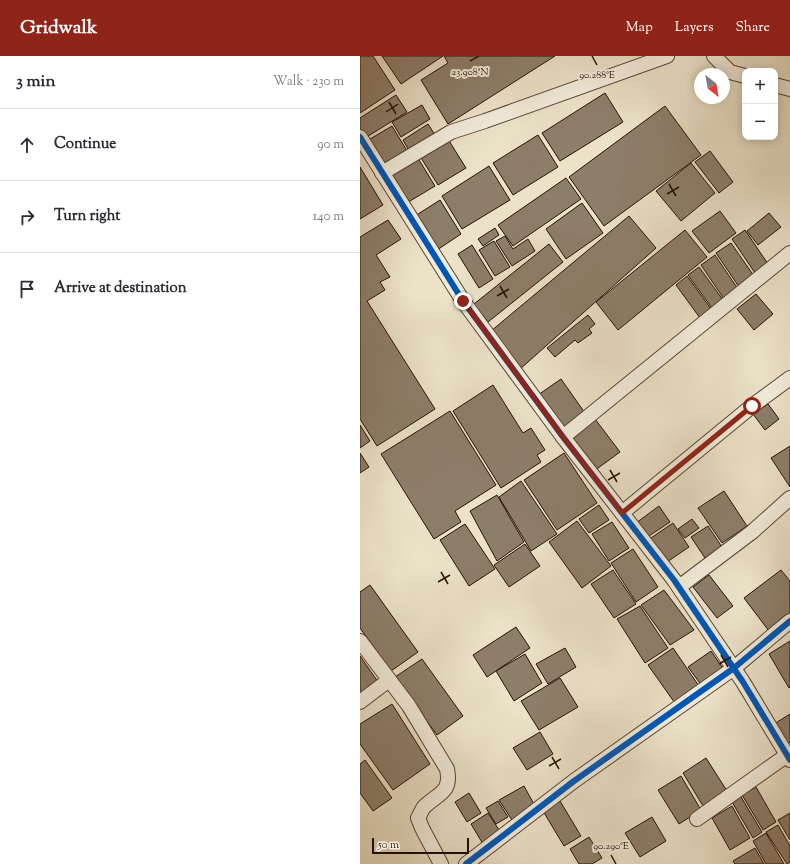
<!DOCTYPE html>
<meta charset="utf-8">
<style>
body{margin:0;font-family:"Sorts Mill Goudy",serif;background:#f2f2f3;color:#2b2b33}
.controls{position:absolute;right:12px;top:12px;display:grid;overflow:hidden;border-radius:8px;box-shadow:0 2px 10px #0003}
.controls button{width:36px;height:36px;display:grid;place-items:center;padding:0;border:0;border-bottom:1px solid #e1e1e2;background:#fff;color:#2b2b33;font:20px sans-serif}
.compass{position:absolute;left:334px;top:12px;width:36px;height:36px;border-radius:50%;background:#fff;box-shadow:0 2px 10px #0003;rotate:149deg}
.scale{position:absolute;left:12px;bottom:10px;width:97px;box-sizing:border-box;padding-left:4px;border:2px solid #271105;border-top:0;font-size:11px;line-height:14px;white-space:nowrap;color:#271105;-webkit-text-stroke:3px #f2ecdb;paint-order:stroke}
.stop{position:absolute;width:12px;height:12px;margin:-9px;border:3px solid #8f2418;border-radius:50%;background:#fff}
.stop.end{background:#8f2418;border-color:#fff;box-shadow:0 1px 4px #0008}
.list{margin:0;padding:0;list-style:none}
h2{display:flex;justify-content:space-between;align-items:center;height:52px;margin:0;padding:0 16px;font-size:17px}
h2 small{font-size:13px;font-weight:400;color:#7c7c81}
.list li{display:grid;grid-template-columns:26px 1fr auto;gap:12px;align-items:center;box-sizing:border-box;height:72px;padding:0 16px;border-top:1px solid #e1e1e2}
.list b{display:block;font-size:15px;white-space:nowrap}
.list em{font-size:13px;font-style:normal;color:#7c7c81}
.icon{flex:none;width:22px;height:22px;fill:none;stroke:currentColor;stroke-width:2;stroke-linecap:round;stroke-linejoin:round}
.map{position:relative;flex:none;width:430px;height:808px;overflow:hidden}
header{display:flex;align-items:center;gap:24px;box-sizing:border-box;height:56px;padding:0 20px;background:#8f2418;color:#fff}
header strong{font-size:19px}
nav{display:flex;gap:22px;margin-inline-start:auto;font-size:14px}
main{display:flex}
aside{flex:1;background:#fff}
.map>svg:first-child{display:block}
.building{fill:#8d7e6a;stroke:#271105}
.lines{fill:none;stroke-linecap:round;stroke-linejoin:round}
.minor-casing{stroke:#584536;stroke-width:16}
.minor{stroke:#f2ecdb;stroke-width:14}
.cycleway-casing{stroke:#f2ecdb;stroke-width:8}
.cycleway{stroke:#0057b8;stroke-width:6}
.route{stroke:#8f2418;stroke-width:5}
.ticks{fill:none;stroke:#271105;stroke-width:1.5}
.ticks-label{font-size:10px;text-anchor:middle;fill:#271105;stroke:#f2ecdb;stroke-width:4;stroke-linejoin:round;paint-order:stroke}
</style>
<header>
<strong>Gridwalk</strong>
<nav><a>Map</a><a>Layers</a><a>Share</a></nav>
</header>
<main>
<aside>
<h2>3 min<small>Walk · 230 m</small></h2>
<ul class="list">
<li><svg class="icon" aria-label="ahead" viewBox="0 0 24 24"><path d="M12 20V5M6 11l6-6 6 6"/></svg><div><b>Continue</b></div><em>90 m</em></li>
<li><svg class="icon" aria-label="right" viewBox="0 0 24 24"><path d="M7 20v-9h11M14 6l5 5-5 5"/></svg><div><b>Turn right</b></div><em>140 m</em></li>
<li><svg class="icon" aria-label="arrive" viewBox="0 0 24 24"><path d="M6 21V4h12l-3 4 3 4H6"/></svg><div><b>Arrive at destination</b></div></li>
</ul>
</aside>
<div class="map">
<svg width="430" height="808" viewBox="0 0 430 808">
<rect width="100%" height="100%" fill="#ebe2c8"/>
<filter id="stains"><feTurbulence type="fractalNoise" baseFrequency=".005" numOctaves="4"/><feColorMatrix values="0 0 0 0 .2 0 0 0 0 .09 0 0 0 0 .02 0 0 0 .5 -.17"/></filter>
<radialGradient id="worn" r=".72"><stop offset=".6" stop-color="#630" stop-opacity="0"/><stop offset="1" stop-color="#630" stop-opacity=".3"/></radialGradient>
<g class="building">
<polygon points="0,0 13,0 35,34 0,57"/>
<polygon points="22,0 83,0 41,28"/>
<polygon points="84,0 195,0 88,68 61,24 88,7"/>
<polygon points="245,37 263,66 200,105 182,77"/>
<polygon points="36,39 47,56 5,82 0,74 0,62"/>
<polygon points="62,49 70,63 41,81 32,66"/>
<polygon points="305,50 341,99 244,170 209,121"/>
<polygon points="68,68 77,82 51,98 43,84"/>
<polygon points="32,70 49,98 22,114 5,86"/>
<polygon points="178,79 198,111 153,139 133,107"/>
<polygon points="86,80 106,112 78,129 58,97"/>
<polygon points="350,95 373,126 359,137 335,106"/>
<polygon points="56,99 75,130 45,148 26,116"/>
<polygon points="331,107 355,137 321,165 296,135"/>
<polygon points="129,110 150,144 102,173 82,140"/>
<polygon points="0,111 23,149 0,163"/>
<polygon points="206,122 221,143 153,190 138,169"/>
<polygon points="80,144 101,178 77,194 55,160"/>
<polygon points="222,147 243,177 206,203 186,173"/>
<polygon points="360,155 376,177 349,197 332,175"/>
<polygon points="409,157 421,171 398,189 387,175"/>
<polygon points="269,160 296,192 159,314 131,275"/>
<polygon points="28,164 41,183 16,199 30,221 20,226 25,234 7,245 75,353 17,390 0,363 0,181"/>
<polygon points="135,172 139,179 123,190 118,183"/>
<polygon points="325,174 347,201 258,274 236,246"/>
<polygon points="385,174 408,208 395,217 372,183"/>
<polygon points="145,180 153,193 168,183 175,195 152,210 136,185"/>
<polygon points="134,185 150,211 135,220 119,194"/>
<polygon points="371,187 394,220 379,231 356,197"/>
<polygon points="189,188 203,206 128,266 114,248"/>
<polygon points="112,189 133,223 119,232 98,198"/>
<polygon points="355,199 378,233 364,243 341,209"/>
<polygon points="339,211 363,244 352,252 328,219"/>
<polygon points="327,220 351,253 340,262 316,229"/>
<polygon points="396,238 413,258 394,274 377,253"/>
<polygon points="228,259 235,268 229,273 232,277 218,287 215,284 195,301 187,292"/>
<polygon points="201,323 225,357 201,373 178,339"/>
<polygon points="133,329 163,377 171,372 185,394 177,399 181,406 141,432 93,355"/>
<polygon points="408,348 419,363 405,374 393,358"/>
<polygon points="90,355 136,429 95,455 101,466 74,483 21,398"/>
<polygon points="235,363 260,396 234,415 209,382"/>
<polygon points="0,369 10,385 0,392"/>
<polygon points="430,390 430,431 411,402"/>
<polygon points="0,397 9,411 0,417"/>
<polygon points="204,397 237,447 197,474 164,424"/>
<polygon points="161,425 197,478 171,495 139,441"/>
<polygon points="364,435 387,470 362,487 338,452"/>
<polygon points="137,439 164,486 137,505 110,455"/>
<polygon points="239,449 249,464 229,477 219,463"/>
<polygon points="299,450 310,466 286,482 276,467"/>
<polygon points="332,463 339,472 325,482 318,473"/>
<polygon points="217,465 251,510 222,532 189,486"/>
<polygon points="252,466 269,492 249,505 232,478"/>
<polygon points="313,467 329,491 304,508 288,484"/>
<polygon points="105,468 135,513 109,530 80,484"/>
<polygon points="348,470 362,491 345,502 331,481"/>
<polygon points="165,488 180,510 149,531 134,509"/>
<polygon points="273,493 298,531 276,546 251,507"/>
<polygon points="253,514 276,548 254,562 231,528"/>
<polygon points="421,514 430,525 430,559 409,575 384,542"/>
<polygon points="349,519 373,550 357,562 333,531"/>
<polygon points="10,529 58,596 31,615 0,572 0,536"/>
<polygon points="304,534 334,574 310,589 281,549"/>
<polygon points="280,550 308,592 285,607 257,563"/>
<polygon points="156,571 170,592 127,621 113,599"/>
<polygon points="430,585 430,631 429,632 409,598"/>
<polygon points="205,592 216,611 188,628 176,608"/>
<polygon points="313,592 341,633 317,650 288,609"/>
<polygon points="351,595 364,614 342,630 328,611"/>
<polygon points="165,598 182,627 154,645 136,615"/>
<polygon points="0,600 18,626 0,639"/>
<polygon points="62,603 103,660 77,679 35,621"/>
<polygon points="200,622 218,651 179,674 161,645"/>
<polygon points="32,648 70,708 33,734 0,688 0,668"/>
<polygon points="430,658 430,686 427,689 414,668"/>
<polygon points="180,676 193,698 167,714 153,692"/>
<polygon points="346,702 367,735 343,750 323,717"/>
<polygon points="5,704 32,742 13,755 0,737 0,708"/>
<polygon points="321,720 341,754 319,768 298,734"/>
<polygon points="164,730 175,750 152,764 139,744"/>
<polygon points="396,731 416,766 403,774 382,739"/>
<polygon points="109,737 121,757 107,766 95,746"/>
<polygon points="381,741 402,776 393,782 372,746"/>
<polygon points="138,745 148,761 136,768 126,752"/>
<polygon points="200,745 221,780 204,790 183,755"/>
<polygon points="372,750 390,782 370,794 352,762"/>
<polygon points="128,757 141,777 123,788 111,768"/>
<polygon points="430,757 430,784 418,764"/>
<polygon points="292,761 306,785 280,801 265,777"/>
<polygon points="418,769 430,790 430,806 427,808 406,776"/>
<polygon points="406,777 424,808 406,808 393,785"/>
<polygon points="229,781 242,802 232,808 219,808 210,793"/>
<polygon points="395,792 404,808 375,808 373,805"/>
</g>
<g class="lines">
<g class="minor-casing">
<g id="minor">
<polyline points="354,0 370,16 385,20"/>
<polyline points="415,29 430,33"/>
<polyline points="0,81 103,245 203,381 314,524 383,626 430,704"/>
<polyline points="22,117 91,76 125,65 307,0"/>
<polyline points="203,381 430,197"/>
<polyline points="262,457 392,350 430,322"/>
<polyline points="319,531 392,476 430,442"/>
<path d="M 0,585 L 49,650 L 87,713 C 92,737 78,737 64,751 C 62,753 60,759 58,762 L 62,772 L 81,808"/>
<polyline points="0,646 29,624"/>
<polyline points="337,763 430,697"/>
<polyline points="106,808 214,725 374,612 430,565"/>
</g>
</g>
<use href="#minor" class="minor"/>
<g class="cycleway-casing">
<g id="cycleway">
<polyline points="0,81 103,245 203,381 314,524 383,626 430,704"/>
<polyline points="106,808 214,725 374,612 430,565"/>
</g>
</g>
<use href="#cycleway" class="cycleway"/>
</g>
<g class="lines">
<polyline class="route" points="103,245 203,381 262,457 392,350"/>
</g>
<path class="ticks" d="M 232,0 L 237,9M 110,5 L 119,0M 29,46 L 36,58M 26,56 L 38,48M 309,128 L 316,140M 307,138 L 319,131M 140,230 L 147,242M 137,240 L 149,233M 250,414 L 257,426M 248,424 L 260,417M 81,516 L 88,528M 78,526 L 90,519M 361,599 L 368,611M 359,608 L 371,601M 192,701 L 199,713M 189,710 L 201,703M 251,799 L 256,808"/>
<g class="ticks-label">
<text x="110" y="19">23.908°N</text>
<text x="237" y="22">90.288°E</text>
<text x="251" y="793">90.290°E</text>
</g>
<rect width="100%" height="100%" filter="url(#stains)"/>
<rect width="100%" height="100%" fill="url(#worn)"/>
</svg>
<div class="controls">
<button>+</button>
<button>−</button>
</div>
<svg class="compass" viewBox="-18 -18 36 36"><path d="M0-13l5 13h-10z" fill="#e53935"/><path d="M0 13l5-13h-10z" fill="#7c7c81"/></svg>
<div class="scale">50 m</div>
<div class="stop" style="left:392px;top:350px"></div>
<div class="stop end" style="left:103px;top:245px"></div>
</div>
</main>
